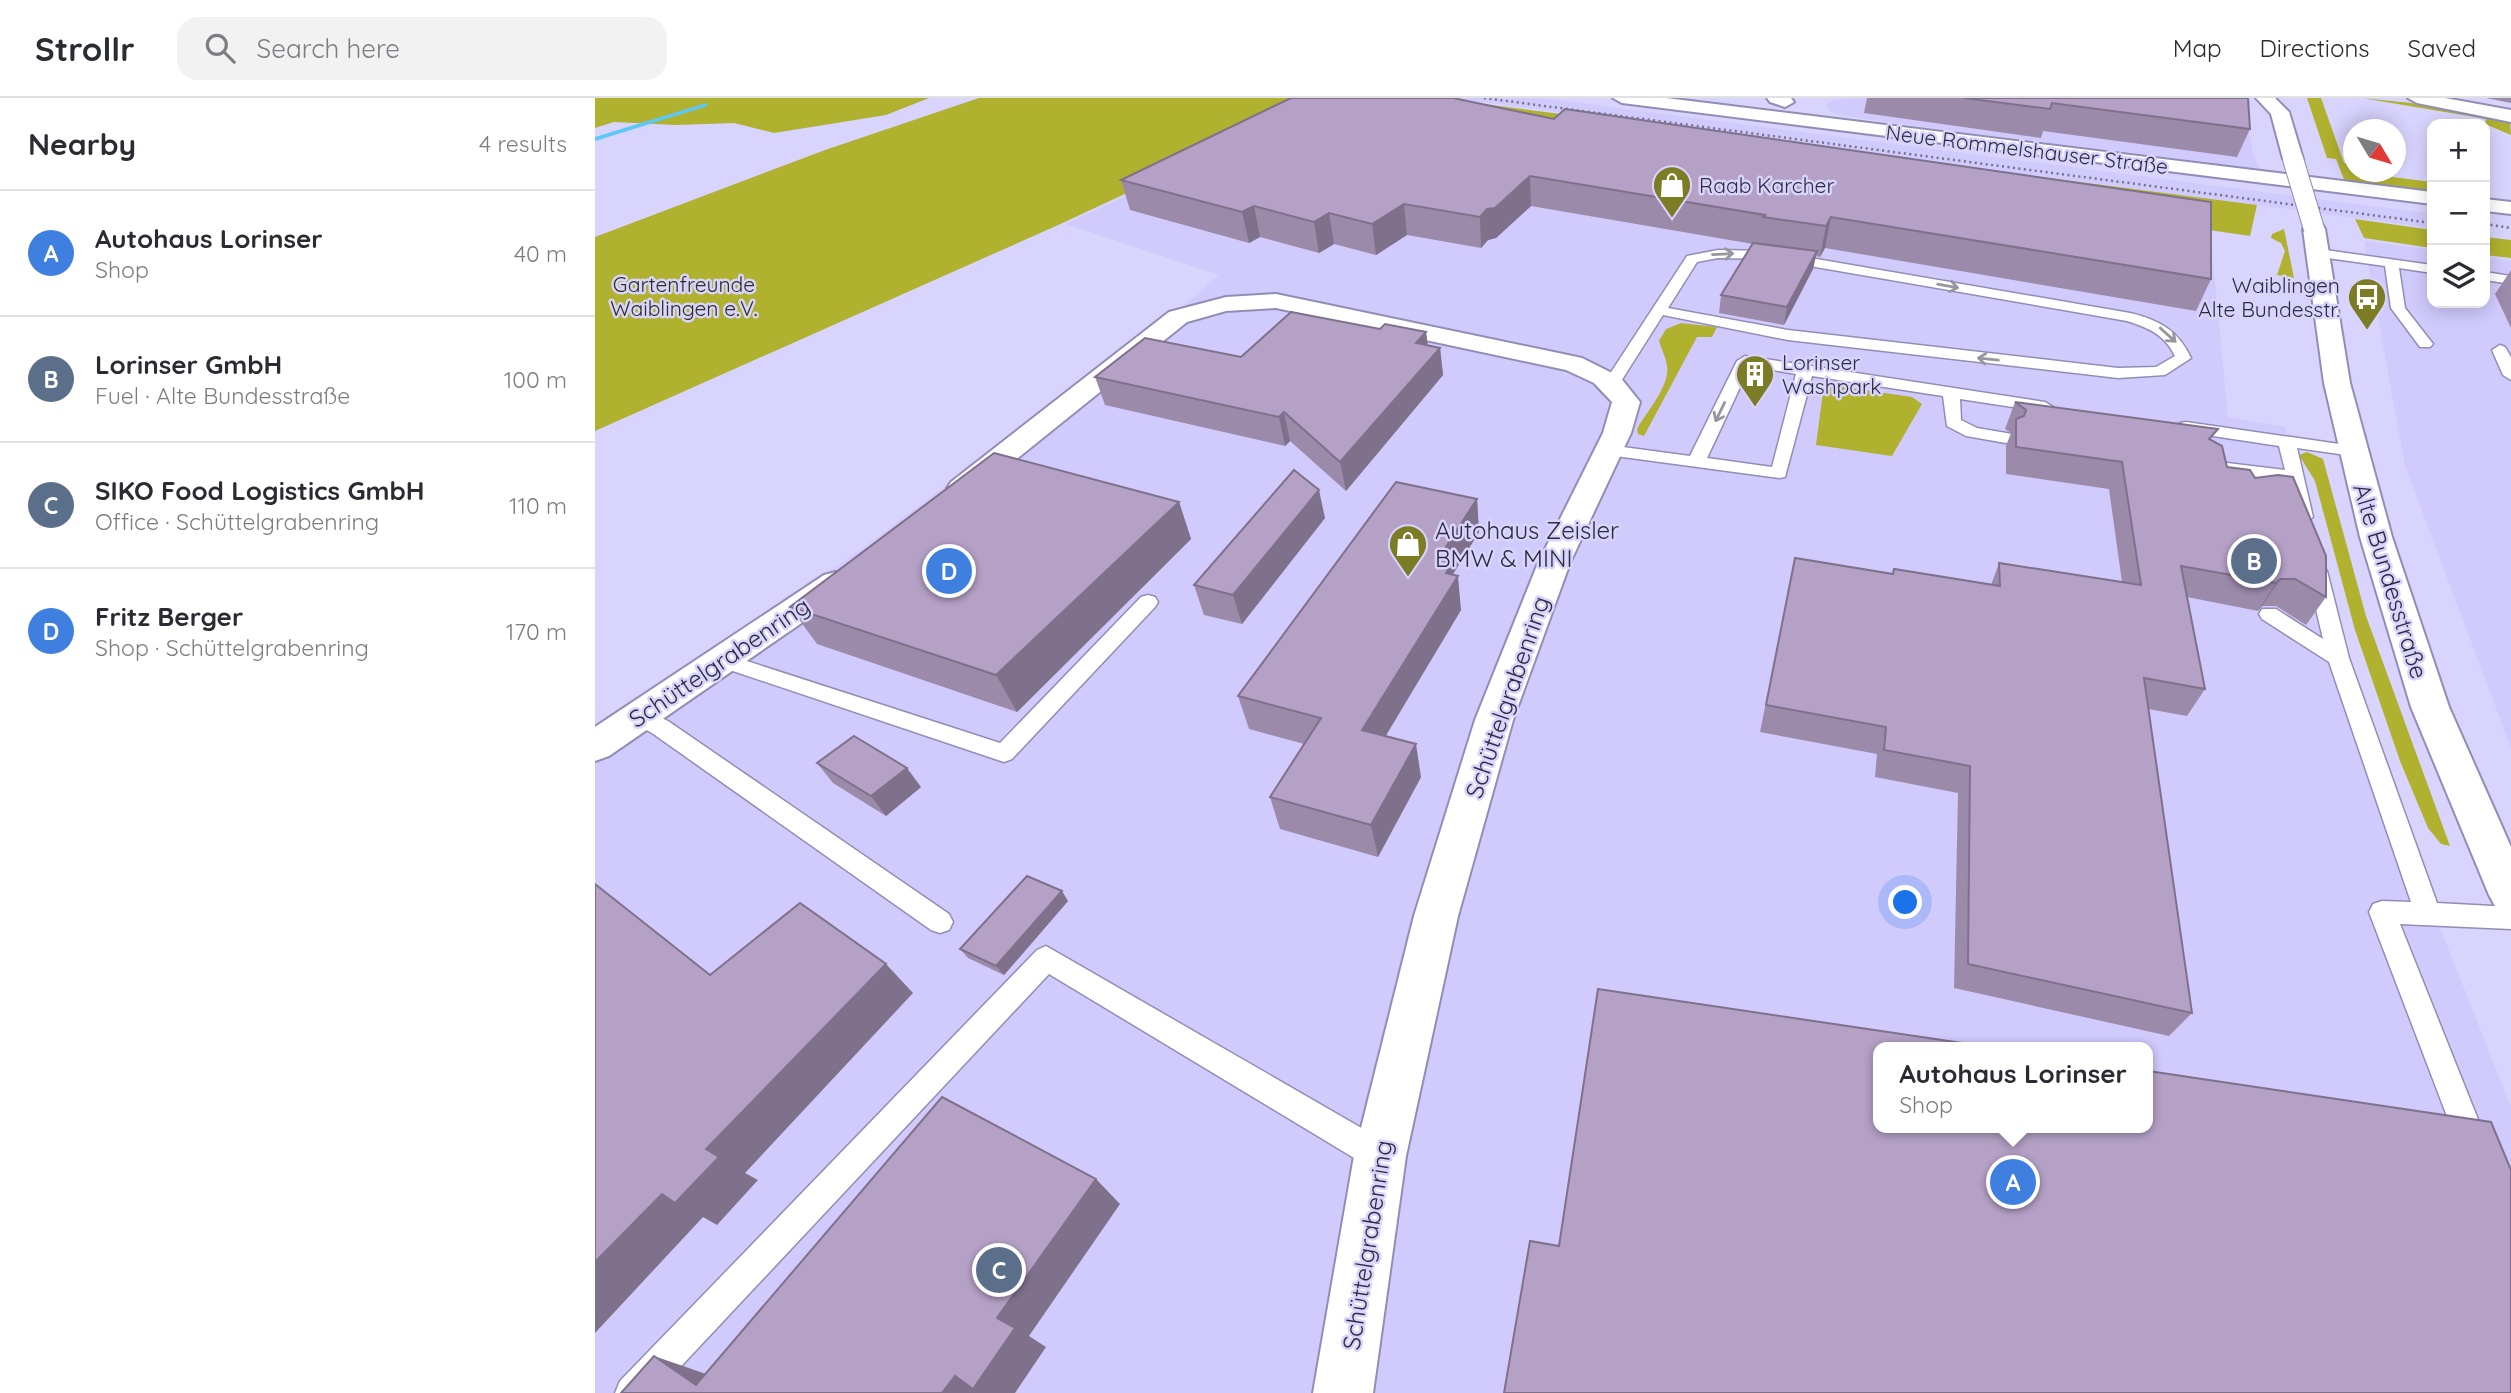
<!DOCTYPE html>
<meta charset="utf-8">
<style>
body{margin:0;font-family:Quicksand,sans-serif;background:#f2f2f3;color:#2b2b33}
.controls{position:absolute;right:21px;top:21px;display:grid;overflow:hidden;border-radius:14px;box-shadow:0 4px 18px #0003}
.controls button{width:63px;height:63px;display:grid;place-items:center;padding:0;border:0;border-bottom:2px solid #e1e1e2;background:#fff;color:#2b2b33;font:35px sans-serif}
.compass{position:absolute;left:1748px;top:21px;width:63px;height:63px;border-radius:50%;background:#fff;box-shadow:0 4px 18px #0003;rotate:128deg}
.you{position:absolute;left:1311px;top:805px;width:24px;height:24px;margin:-18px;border:5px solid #fff;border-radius:50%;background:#1a73e8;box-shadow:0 0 0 10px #1a73e833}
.badge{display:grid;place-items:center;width:46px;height:46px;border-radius:50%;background:#0f766e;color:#fff;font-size:23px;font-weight:700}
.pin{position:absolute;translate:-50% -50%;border:4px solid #fff;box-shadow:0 2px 7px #0006}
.popup{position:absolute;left:1278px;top:944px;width:280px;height:91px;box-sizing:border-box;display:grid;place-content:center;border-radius:14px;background:#fff;filter:drop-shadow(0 2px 5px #0005);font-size:23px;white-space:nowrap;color:#7c7c81}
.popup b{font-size:26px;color:#2b2b33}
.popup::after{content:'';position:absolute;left:50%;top:100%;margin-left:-14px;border:14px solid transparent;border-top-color:#fff}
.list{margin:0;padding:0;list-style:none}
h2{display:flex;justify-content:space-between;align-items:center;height:91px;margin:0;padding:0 28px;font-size:30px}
h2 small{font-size:23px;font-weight:400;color:#7c7c81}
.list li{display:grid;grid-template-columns:46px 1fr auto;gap:21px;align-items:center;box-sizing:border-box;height:126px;padding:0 28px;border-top:2px solid #e1e1e2}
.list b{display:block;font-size:26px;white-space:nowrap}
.list p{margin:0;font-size:23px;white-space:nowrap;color:#7c7c81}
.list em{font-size:23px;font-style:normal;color:#7c7c81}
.icon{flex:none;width:38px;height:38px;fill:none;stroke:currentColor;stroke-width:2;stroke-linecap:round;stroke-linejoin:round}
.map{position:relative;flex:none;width:1916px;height:1295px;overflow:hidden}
header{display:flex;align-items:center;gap:42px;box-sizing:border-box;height:98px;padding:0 35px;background:#fff;border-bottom:2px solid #e1e1e2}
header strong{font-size:33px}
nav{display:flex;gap:38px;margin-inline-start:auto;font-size:24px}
.search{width:490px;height:63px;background:#f2f2f3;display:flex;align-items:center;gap:18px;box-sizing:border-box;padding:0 24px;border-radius:21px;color:#7c7c81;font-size:26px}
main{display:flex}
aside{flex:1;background:#fff}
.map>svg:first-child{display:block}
.built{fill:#d1cbfd;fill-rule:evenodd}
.green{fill:#b0b12f}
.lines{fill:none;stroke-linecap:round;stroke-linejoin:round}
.stream{fill:#5dc8f7;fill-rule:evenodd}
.service-casing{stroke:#918db4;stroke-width:3}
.minor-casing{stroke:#918db4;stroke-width:4}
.tertiary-casing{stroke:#918db4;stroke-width:4}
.secondary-casing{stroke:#918db4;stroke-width:4}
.service{fill:#fff;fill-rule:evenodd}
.minor{fill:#fff;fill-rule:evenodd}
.tertiary{fill:#fff;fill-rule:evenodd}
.secondary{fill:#fff;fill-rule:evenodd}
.rail{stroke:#73718b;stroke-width:2.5;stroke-dasharray:2 3.5;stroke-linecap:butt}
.secondary-bridge-casing{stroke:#918db4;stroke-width:22;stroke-linecap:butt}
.secondary-bridge{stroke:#fff;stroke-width:20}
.wall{fill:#9c8aaa}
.shaded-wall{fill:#7f718b}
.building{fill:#b5a1c6;stroke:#7f718b;stroke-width:2}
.oneway{stroke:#96969e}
.labels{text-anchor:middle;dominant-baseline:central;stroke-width:5;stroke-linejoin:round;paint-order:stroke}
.far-street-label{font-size:21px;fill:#2e2c3c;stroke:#d8d4fe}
.far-poi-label{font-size:21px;fill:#2e2c3c;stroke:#d8d4fe;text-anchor:start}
.far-park-label{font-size:21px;fill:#2f2f1a;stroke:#d8d4fe}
.poi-label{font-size:24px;fill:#2e2c3c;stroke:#d8d4fe;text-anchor:start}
.street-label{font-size:24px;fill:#2e2c3c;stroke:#d8d4fe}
</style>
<header>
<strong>Strollr</strong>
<div class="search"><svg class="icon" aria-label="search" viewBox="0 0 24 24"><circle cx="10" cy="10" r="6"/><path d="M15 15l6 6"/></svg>Search here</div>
<nav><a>Map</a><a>Directions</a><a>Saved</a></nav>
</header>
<main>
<aside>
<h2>Nearby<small>4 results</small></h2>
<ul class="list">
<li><span class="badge" style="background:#3f7fe0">A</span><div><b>Autohaus Lorinser</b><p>Shop</p></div><em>40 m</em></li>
<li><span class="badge" style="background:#5c6f8a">B</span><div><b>Lorinser GmbH</b><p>Fuel · Alte Bundesstraße</p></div><em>100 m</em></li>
<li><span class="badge" style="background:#5c6f8a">C</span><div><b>SIKO Food Logistics GmbH</b><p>Office · Schüttelgrabenring</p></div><em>110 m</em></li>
<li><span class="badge" style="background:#3f7fe0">D</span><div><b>Fritz Berger</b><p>Shop · Schüttelgrabenring</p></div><em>170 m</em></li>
</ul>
</aside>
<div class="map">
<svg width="1916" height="1295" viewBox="0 0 1916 1295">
<rect width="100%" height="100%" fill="#d8d4fe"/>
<g class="built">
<polygon points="857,0 947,0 1837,116 1837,130"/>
<polygon points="1253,0 1647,0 1658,55 1666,74 1263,20 1237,15 1230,8 1237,3"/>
<path d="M 734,3 L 1615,133 L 1633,319 L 1690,329 L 1752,594 L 1916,1009 L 1916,1295 L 0,1295 L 0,629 L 267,451 L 581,214 L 624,177 L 471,126 ZM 1283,949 L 1553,949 L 1553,1030 L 1283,1030 Z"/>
<polygon points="1769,143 1837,152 1837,205 1890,205 1890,159 1916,163 1916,650 1810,368"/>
</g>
<g class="green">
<polygon points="0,0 334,0 291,17 179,35 139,25 81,27 19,24 0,30"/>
<polygon points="384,0 842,0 1662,107 1655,138 732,2 461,128 0,333 0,139 230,52"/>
<polygon points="1712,0 1726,0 1749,65 1758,67 1758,74 1837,84 1837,95 1750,84 1741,61 1732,60"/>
<polygon points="1767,0 1816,5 1915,24 1916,37 1890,26 1891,21"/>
<polygon points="1760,121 1837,132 1837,150 1769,140"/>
<polygon points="1689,131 1699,180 1682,177 1690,153 1686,145 1676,140 1677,136"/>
<polygon points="1890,139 1916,142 1916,160 1890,157"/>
<path d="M 1086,225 L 1122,229 L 1117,239 L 1102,239 L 1049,338 L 1043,336 L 1042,331 C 1051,315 1069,295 1072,276 C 1074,265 1067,253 1064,243 L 1071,231 Z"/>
<polygon points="1229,286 1317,299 1327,306 1297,358 1221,347"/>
<polygon points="1712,354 1728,361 1771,518 1855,748 1846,746 1833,730 1805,663 1760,532 1720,383 1704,357"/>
</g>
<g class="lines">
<polygon class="stream" points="111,5 113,8 0,43 0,39"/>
<g class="service-casing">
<g id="service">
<polygon points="1723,151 1837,167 1837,175 1804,170 1810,210 1838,246 1835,249 1825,249 1796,210 1790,168 1718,158 1718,152"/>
<path d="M 1123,152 L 1175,153 L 1535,215 C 1564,222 1583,232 1596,260 L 1570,277 L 1523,280 L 1193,242 L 1068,217 L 1023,288 L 1011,288 L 1009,285 L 1092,158 ZM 1123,160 L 1175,161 L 1532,223 C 1554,230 1570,237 1580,258 L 1561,269 L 1523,270 L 1193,232 L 1073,210 L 1102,164 Z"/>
<polygon points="1890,174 1916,178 1916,186 1890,182"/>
<polygon points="1905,247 1910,249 1916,259 1916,282 1908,277 1897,252"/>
<path d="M 1150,258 L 1450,304 L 1458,309 L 1450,314 L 1365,301 L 1366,322 L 1382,330 L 1417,336 L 1419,340 L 1417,344 L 1411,345 L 1371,338 L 1352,328 L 1348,298 L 1217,278 L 1190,379 L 1184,380 L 1013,357 L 1004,352 L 1013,347 L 1095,358 L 1142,263 ZM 1155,268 L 1201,276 L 1177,369 L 1112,360 Z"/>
<polygon points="1591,324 1758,348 1767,353 1758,358 1702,350 1718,419 1709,425 1700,419 1692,383 1624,374 1615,369 1624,364 1690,372 1684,348 1585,333 1583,329 1585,325"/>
<polygon points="1722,467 1729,469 1732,473 1754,560 1842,805 1916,809 1916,831 1805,826 1894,1049 1890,1060 1879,1064 1868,1060 1774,814 1778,806 1787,803 1816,804 1734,564 1667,521 1664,516 1667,511 1681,511 1728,541 1712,473 1715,469"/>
<polygon points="553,497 560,499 563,504 560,509 417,661 409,664 120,567 116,562 120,557 127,555 405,645 546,499"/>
<polygon points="45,610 73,623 354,816 358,824 354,832 345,835 336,832 57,635 37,624 34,618 37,612"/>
<polygon points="451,848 796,1047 800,1058 796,1069 785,1073 774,1069 454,876 61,1295 20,1295 25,1283 442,852"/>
</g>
</g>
<g class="minor-casing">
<g id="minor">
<polygon points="1172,0 1196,0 1199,4 1190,9 1175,4"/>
<polygon points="681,196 987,260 1025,279 1045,304 1036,335 975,465 918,622 863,818 811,1058 778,1295 718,1295 759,1058 819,818 880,622 943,465 1008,335 1017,304 999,285 971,272 681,210 631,213 592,224 378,396 367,399 356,396 352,390 356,384 574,214 631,199"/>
<polygon points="241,474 253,477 258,485 253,493 14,658 0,663 0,629 229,477"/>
</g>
</g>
<g class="tertiary-casing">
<g id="tertiary">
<polygon points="1018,0 1071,0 1837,94 1837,106 1027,5"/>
<polygon points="1813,0 1850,0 1916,12 1916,24 1822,5"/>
<polygon points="1890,101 1916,104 1916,116 1890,113"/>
</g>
</g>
<g class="secondary-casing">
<g id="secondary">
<polygon points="1661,0 1680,0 1694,14 1708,61 1705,65 1691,65 1688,61 1676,16"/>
<polygon points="1719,124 1727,126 1730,131 1755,285 1797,439 1854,609 1916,749 1916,815 1901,810 1894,797 1816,609 1765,439 1729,285 1708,131 1711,126"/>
</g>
</g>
<use href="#service" class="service"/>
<use href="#minor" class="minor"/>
<use href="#tertiary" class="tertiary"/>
<use href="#secondary" class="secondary"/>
<g class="rail">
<polyline points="889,0 1837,125"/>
<polyline points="1890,126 1916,130"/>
</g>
<g class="secondary-bridge-casing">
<polyline id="secondary-bridge" points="1698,61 1719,131"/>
</g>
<use href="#secondary-bridge" class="secondary-bridge"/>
</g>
<g class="wall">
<polygon points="696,0 1616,181 1601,213 1230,150 1225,159 1221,158 1218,171 1189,227 1124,215 1126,197 1158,146 936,108 901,140 893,142 886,150 812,137 781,157 739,146 724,155 665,139 654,145 535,112 526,82"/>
<polygon points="1272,0 1653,0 1655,31 1642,59 1448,33 1446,40 1269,15"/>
<polygon points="1891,0 1916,0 1916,5"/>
<polygon points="1916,172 1916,230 1900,196"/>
<polygon points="785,231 831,234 833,247 845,250 848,277 751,393 695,343 690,348 510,307 500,279 646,259"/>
<polygon points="1420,304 1617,343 1632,369 1731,499 1711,527 1681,508 1667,508 1663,513 1592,499 1610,591 1592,618 1553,611 1597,915 1574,938 1359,890 1363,695 1280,679 1282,656 1165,634 1200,460 1297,476 1299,471 1396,487 1404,465 1527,484 1514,391 1411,376 1411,348 1416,335 1410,331"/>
<polygon points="882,401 884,434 858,476 866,512 790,638 826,679 783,759 685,731 675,699 709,646 654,631 643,598"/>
<polygon points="584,404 596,441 422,614 222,546 195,509"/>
<polygon points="730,420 647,526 609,517 599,487"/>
<polygon points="222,665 326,689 291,718 238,685"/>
<polygon points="473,803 409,877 373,860 365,851"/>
</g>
<g class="shaded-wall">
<polygon points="935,78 936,108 901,140 893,142 886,150 885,119 892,111"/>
<polygon points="809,106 812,137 781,157 777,126"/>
<polygon points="659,108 665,139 654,145 647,114"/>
<polygon points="734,115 739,146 724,155 719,124"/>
<polygon points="1236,119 1230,150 1225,159 1231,128"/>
<polygon points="1222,153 1218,171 1189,227 1192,209"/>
<polygon points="831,234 834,261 821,245"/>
<polygon points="845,250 848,277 751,393 745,364"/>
<polygon points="689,314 695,343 690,348 684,319"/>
<polygon points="724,392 730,420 647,526 638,497"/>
<polygon points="882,401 884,434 858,476 859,484 863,478 866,512 774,666 767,632 843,461"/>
<polygon points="584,404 596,441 422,614 401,577"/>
<polygon points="1685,481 1667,508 1663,513 1681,485"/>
<polygon points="821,646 826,679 783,759 776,727"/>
<polygon points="312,670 326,689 291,718 276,698"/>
<polygon points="467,793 473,803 409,877 401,868"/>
<polygon points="291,866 318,895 150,1075 163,1082 122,1127 108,1119 0,1235 0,1164"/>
<polygon points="501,1081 525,1106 434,1238 451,1249 420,1295 347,1295"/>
<polygon points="59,1258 111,1276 101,1287"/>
</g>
<g class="building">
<polygon points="696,0 858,0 959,21 970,11 1616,104 1616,181 1236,119 1231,128 1168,119 1170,117 935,78 900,110 892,111 885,119 809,106 777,126 734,115 719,124 659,108 647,114 526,82"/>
<polygon points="1369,0 1653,0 1655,31 1457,5 1455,11"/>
<polygon points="1158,145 1222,153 1192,209 1126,197"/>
<polygon points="696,214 785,231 790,226 831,234 821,245 845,250 745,364 689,314 684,319 500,279 550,240 646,259"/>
<polygon points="1420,304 1623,331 1614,341 1627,348 1632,369 1655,372 1660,380 1683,377 1698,379 1731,458 1731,499 1700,481 1685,481 1681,485 1586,468 1610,591 1549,580 1597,915 1373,866 1375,668 1289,652 1291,629 1171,607 1200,460 1298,476 1299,471 1405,488 1404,465 1546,487 1527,364 1421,349 1421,321 1429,318 1431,312"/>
<polygon points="399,355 584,404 401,577 195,509"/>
<polygon points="699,372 724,392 638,497 599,487"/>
<polygon points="801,384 882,401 843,461 857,464 851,475 863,478 767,632 821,646 776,727 675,699 726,620 643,598"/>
<polygon points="259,638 312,670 276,698 222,665"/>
<polygon points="432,778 467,793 401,868 365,851"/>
<polygon points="0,786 115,877 205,805 291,866 111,1051 124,1059 80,1105 67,1096 0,1164"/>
<polygon points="1003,891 1394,949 1283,949 1283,1030 1553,1030 1553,973 1896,1024 1916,1072 1916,1295 909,1295 935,1143 964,1148"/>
<polygon points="347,999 501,1081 402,1220 420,1230 378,1291 360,1278 347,1295 26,1295 59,1258 101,1287"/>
</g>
<defs><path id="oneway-shaft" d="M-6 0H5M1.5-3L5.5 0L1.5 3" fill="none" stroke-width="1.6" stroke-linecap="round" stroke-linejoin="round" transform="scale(1.75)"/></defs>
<g class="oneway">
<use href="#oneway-shaft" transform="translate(1128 156) rotate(-3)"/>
<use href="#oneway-shaft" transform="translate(1353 188) rotate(10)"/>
<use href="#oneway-shaft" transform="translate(1573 237) rotate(42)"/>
<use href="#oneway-shaft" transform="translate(1393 261) rotate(-174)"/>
<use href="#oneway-shaft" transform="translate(1125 314) rotate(116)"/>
</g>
<defs>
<g id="shop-pin" transform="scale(2.0125)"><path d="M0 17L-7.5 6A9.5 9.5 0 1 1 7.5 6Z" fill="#7c7c24" stroke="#d8d4fe"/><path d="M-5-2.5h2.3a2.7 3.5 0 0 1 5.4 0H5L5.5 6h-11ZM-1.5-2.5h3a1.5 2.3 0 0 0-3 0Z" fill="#fff"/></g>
<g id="bus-pin" transform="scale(2.0125)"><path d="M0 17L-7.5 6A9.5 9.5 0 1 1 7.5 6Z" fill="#7c7c24" stroke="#d8d4fe"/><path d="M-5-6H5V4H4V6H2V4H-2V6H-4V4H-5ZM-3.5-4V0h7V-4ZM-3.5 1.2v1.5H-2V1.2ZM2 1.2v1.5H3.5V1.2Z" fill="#fff"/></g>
<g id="building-pin" transform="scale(2.0125)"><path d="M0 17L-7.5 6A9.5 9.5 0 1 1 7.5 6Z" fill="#7c7c24" stroke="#d8d4fe"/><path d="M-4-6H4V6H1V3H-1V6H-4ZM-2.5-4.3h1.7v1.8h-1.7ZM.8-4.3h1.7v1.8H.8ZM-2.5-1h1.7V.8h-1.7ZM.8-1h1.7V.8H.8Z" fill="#fff"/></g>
</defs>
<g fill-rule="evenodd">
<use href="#shop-pin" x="1077" y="87"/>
<use href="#bus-pin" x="1772" y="199"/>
<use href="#building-pin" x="1160" y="276"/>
<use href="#shop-pin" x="813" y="446"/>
</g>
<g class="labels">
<g class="far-street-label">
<text transform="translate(1432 51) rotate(7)">Neue Rommelshauser Straße</text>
</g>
<g class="far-poi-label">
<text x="1104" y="87">Raab Karcher</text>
<text x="1745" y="187" text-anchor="end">Waiblingen<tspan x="1745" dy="24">Alte Bundesstr.</tspan></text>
<text x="1187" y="264">Lorinser<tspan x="1187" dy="24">Washpark</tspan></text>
</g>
<g class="far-park-label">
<text x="89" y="186">Gartenfreunde<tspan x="89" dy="24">Waiblingen e.V.</tspan></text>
</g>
<g class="poi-label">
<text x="840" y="432">Autohaus Zeisler<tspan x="840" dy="28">BMW &amp; MINI</tspan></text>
</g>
<g class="street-label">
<text transform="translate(1796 483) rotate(73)">Alte Bundesstraße</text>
<text transform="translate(124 564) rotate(-34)">Schüttelgrabenring</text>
<text transform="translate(912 599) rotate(-71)">Schüttelgrabenring</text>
<text transform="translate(772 1147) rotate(-81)">Schüttelgrabenring</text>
</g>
</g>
</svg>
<div class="controls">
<button>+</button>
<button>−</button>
<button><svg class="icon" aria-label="layers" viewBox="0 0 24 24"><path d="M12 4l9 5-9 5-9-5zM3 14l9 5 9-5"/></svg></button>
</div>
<svg class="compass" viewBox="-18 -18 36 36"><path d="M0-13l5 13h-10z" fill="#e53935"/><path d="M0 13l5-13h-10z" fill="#7c7c81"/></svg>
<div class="you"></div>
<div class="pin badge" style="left:1418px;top:1084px;background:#3f7fe0">A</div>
<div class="popup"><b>Autohaus Lorinser</b>Shop</div>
<div class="pin badge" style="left:1659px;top:463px;background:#5c6f8a">B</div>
<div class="pin badge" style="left:404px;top:1172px;background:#5c6f8a">C</div>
<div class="pin badge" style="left:354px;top:473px;background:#3f7fe0">D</div>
</div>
</main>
